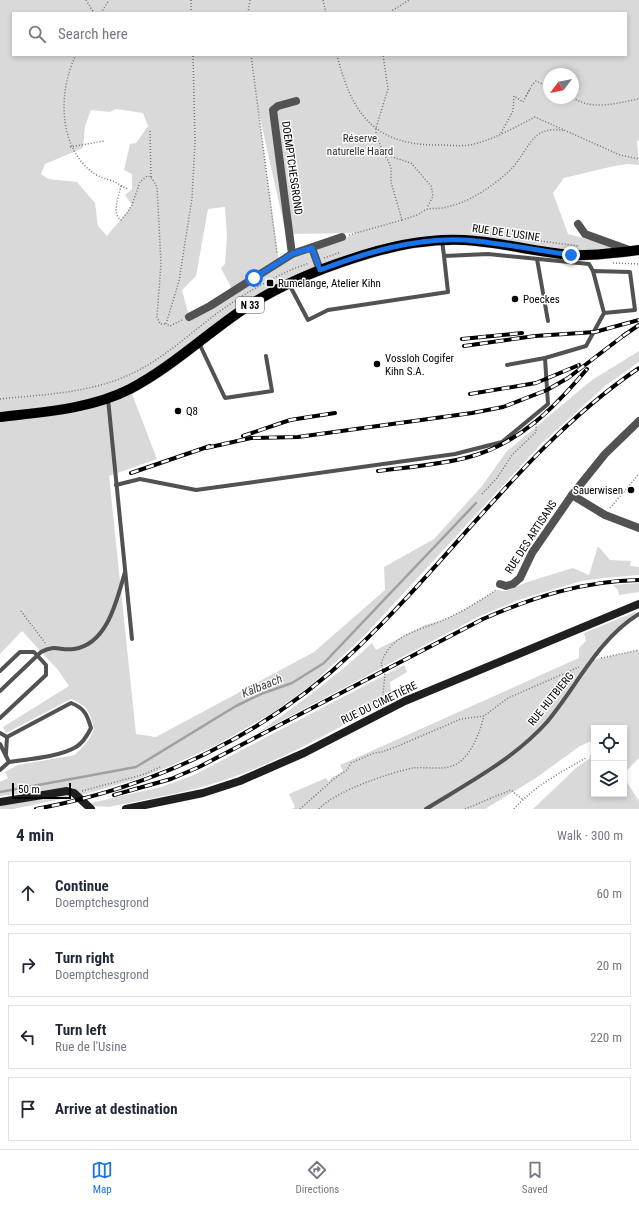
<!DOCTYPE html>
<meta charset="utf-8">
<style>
body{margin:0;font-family:"Roboto Condensed",sans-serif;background:#f2f2f3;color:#1f2937}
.controls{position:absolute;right:12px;bottom:12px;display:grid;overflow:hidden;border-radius:0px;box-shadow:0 2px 6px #0003}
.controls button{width:36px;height:36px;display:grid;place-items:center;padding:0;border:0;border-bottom:1px solid #e0e1e3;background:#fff;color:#1f2937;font:20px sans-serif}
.compass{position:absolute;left:543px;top:68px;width:36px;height:36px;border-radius:50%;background:#fff;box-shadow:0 2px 6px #0003;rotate:238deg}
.scale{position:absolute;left:12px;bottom:10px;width:59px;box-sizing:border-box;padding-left:4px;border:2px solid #000;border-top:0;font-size:11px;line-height:14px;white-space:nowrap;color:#000;-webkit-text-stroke:3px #fff;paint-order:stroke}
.stop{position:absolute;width:12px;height:12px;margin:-9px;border:3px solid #1a73e8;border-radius:50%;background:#fff}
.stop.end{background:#1a73e8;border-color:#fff;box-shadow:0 1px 4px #0008}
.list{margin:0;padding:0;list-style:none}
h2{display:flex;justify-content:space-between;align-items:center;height:52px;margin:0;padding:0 16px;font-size:17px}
h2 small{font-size:13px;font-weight:400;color:#747a83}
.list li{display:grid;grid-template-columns:26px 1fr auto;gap:12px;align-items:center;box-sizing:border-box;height:64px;margin:0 8px 8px;padding:0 8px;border:1px solid #e0e1e3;border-radius:0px}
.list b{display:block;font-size:15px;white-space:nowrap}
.list p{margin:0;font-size:13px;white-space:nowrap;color:#747a83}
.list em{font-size:13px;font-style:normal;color:#747a83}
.icon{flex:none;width:22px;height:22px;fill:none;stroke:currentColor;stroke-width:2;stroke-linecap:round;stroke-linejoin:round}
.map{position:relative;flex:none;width:639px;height:809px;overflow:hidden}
.search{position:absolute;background:#fff;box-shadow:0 2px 6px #0003;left:12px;right:12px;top:12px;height:44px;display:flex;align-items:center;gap:10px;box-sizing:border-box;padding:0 14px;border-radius:0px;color:#747a83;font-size:15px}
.sheet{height:340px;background:#fff}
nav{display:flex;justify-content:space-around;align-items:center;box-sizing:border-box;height:56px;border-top:1px solid #e0e1e3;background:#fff;font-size:11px;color:#747a83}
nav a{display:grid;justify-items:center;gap:2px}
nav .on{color:#1a73e8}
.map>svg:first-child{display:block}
.green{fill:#d9d9d9;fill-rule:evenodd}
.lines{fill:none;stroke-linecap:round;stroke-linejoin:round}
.stream{stroke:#a0a0a0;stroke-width:2.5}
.primary-casing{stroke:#dbdbdb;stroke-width:11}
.path{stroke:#747474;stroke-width:1.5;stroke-dasharray:1 2;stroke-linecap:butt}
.service{stroke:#525252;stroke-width:4}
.minor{stroke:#525252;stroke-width:8}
.secondary{stroke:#1f1f1f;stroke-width:8}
.primary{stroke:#000;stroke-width:10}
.rail-casing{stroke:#000;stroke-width:4}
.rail{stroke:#fff;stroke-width:2.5;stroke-dasharray:8;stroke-linecap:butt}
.route{stroke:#1a73e8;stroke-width:5}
.poi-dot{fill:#000;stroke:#fff;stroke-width:1.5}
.labels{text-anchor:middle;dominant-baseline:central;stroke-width:3;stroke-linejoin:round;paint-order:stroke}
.shield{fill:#fff;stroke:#4c4c4c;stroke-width:1}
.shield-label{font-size:10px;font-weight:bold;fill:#000}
.park-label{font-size:11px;fill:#303030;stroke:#fff}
.street-label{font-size:11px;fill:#000;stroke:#fff}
.poi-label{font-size:11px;fill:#000;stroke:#fff;text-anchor:start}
.water-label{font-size:12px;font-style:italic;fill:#414141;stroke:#fff}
</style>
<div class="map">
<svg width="639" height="809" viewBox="0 0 639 809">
<rect width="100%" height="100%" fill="#fff"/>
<g class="green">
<path d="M 0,0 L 639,0 L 639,141 L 637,141 L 639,165 L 628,164 L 614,166 L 564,178 L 553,193 L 568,234 L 617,247 L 571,255 L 465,240 L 394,247 L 271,292 L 130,389 L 157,459 L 109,476 L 136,734 L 156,737 L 314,652 L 385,590 L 384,567 L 434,539 L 482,486 L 507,451 L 592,380 L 639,351 L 639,362 L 605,386 L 542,443 L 365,635 L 310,686 L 274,712 L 220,743 L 173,765 L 140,778 L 82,795 L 71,787 L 0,796 L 0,782 L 8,778 L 5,772 L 18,765 L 75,755 L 88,741 L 94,729 C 90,712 88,706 71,699 L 6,733 L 3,727 L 69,686 L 58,670 L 22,631 L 0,654 ZM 13,13 L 626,13 L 626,55 L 13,55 ZM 549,74 L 573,74 L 573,98 L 549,98 ZM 116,109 L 143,113 L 148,126 L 136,143 L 130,144 L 124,170 L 132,174 L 132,189 L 125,195 L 132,205 C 125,217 115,225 107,236 L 98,226 L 95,203 L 77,182 L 48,179 L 41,174 L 45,164 L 83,148 L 85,126 L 91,110 L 110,112 ZM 258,109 L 286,234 L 357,233 L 279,263 ZM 225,207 L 227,236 L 225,264 L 221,268 L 233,291 L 189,316 L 182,290 L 196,276 L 208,209 Z"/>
<path d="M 598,546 L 610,560 L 631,561 L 630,566 L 639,567 L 639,575 L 604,578 L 582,581 L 521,599 L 480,616 L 256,734 C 297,705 336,677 372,643 L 376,650 L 425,625 L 444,620 L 462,611 L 497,590 L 506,591 L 527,582 L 573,568 L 589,575 Z"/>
<polygon points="639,583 639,592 619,595 618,590 613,585"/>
<polygon points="635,612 639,613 628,621 593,660 639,650 639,758 624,773 624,728 594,728 594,740 580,746 536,778 485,809 292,809 295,807 289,794 326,778 329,782 330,779 343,771 340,765 579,658 579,648 586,641 584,633"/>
<path d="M 404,665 L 407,672 L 390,682 L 392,698 C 335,730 268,769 205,786 C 174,795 141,800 109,807 L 94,806 L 91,803 L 161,787 L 194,775 Z"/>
<polygon points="594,746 594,794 624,794 624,778 639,801 639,809 533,809 576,768 589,759"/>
<polygon points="66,795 72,797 13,809 0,809 0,806"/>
</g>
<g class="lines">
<polyline class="stream" points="0,792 136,767 236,706 261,694 292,683 324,663 476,503"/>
<g class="primary-casing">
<path id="primary" d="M 0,417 C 43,412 91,409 130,389 C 172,367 206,334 245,308 C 277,287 314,271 351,259 C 386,247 427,238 465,240 C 501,242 535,252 571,255 C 592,256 617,253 639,250"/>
</g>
<g class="path">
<polyline points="86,0 94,13"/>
<polyline points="323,0 326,13"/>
<polyline points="101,13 109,0"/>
<polyline points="191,13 191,0"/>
<polyline points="248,13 250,0"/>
<polyline points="391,13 393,10 409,0"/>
<path d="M 76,55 C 58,91 58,146 92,172 C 98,177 107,179 115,182 C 119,184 123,187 128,189"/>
<polyline points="251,55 277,253"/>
<path d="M 337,55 C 352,115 375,146 440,145 C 451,145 463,147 474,144 C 495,139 515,127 535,117 L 620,155 L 639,159"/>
<polyline points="526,96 530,89"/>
<path d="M 573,98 C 595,111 615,103 639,99"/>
<polyline points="150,131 151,177"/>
<polyline points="501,133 513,111 514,96 523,102 532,85 536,81 549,87"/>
<polyline points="70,147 104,141"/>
<polyline points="384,151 392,157 411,163 431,186 433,196 427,208"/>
<path d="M 121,186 C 119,196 111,214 121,220 L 127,213 L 132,205 L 140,182 L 147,176 L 151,177 L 157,187 L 161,263 L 157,317 L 160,324 L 166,324"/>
<path d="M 402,220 C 407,218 412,217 417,215 C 421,213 424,210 428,209 C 434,208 440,209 446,207 C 468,203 490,188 507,173 C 530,153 529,123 565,131"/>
<polyline points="349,235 402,220 391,182 391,167 376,136 376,128 388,89 383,55"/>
<polyline points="526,239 578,246"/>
<polyline points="324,258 341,252"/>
<polyline points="613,263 639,264"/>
<polyline points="182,320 170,326 166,324 179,281 192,198 195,142 193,55"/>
<path d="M 0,399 C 48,394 96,393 139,370 C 167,355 191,333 216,314 C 245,293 275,275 309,263"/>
<polyline points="482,494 497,478 512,455 536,432 536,422"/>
<polyline points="610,508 639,474"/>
<polyline points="21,611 46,644"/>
<polyline points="601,658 639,650"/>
<path d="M 386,701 L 383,694 L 385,675 L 381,664 C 390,633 423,630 448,618 C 465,610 481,600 496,590"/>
<polyline points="82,791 145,774 160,767"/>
<polyline points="300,809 335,778 347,770 351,763 374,753 382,752 398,746 461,719 484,716 508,698 579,667"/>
<path d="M 319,809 C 335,791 389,773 413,768 C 429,766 450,773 463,759 C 474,748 480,731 484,716"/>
<polyline points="465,809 511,790 522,799"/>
<path d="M 514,809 C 533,787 561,772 586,758"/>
</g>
<g class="service">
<polyline points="442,240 444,256 488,254 589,264 593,271"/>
<polyline points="537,259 548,321"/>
<polyline points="289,284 308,320 328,310 448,292 444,256"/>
<polyline points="199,343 225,398 272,391 266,356"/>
<polyline points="507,365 545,358"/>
<polyline points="108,399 132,639"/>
<polyline points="116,485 140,479 196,490 455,454 502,442 548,404 545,358 586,346 604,313 593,271 630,272 635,310 604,313"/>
<polyline points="0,671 20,652 34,652 46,665 46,675 0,718"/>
<path d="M 0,691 L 41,652 C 55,644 60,651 74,649 C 108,644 117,599 125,572"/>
<polyline points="0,733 7,737"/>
<polyline points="0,744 9,762 0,770"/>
<path d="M 6,754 L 7,737 L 71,703 C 84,708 87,714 91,728 C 87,736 83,743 76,747 C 59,757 28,759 9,762"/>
<path d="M 426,809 C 468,783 514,759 547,722 C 577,686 598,639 639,614"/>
</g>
<g class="minor">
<polyline points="578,224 585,234 632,251"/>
<polyline points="312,248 320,270"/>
<polyline points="292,254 273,110 278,106 296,101"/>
<polyline points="189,317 210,306 292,254 342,237"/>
<polyline points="572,495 605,515 639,528"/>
<polyline points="500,584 506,586 513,584 520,578 532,553 572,495 605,454 639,421"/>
</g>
<g class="secondary">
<polyline points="0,802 67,791 74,793 91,809"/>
<polyline points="126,809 203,793 240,781 304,753 405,701 639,604"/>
</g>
<use href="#primary" class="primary"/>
<g class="rail-casing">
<g id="rail">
<polyline points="623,336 639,325"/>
<polyline points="462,339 522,333"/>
<polyline points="464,346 535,336 595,332 639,320"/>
<polyline points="470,394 536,383 579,365"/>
<polyline points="243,436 290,420 335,413"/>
<polyline points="206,448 251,438 298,437 472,413 503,407 547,390 568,378 627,333"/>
<path d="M 378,471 C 408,467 439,465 469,457 C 519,444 555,407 587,369"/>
<polyline points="131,473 210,446"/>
<path d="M 114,795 L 171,779 L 199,767 L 483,619 C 534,597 583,581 639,580"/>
<path d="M 36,809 C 154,787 267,735 354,651 C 452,559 527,444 639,368"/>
</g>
</g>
<use href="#rail" class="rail"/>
</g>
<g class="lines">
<path class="route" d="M 254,278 L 292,254 L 312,248 L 320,270 C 365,253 416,237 465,240 C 501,243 536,250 571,255"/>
</g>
<g class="poi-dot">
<rect x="266" y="279" width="8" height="8" rx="2"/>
<circle cx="515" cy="299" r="4"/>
<circle cx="377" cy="364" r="4"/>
<circle cx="178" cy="411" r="4"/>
<circle cx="631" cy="490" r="4"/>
</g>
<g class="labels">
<rect class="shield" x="236" y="297" width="28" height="16" rx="3"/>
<g class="shield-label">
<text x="250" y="305">N 33</text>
</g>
<g class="park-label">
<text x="360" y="138">Réserve<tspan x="360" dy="13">naturelle Haard</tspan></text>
</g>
<g class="street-label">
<text transform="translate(292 168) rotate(82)">DOEMPTCHESGROND</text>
<text transform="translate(506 233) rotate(8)">RUE DE L'USINE</text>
<text transform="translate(531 537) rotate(-57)">RUE DES ARTISANS</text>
<text transform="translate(551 699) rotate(-51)">RUE HUTBIERG</text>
<text transform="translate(379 703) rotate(-26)">RUE DU CIMETIÈRE</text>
</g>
<g class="poi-label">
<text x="278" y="283">Rumelange, Atelier Kihn</text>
<text x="523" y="299">Poeckes</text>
<text x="385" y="358">Vossloh Cogifer<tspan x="385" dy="13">Kihn S.A.</tspan></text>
<text x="186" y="411">Q8</text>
<text x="623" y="490" text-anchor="end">Sauerwisen</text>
</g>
<g class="water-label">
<text transform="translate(262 686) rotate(-22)">Kälbaach</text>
</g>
</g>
</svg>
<div class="controls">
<button><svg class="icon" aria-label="locate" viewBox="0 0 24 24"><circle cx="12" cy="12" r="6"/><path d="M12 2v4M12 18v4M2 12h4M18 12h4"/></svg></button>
<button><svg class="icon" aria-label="layers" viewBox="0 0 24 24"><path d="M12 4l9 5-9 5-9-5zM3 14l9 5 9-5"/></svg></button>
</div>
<svg class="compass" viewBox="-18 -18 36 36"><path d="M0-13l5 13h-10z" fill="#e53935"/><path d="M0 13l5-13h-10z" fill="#747a83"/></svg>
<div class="scale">50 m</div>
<div class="stop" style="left:254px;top:278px"></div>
<div class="stop end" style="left:571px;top:255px"></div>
<div class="search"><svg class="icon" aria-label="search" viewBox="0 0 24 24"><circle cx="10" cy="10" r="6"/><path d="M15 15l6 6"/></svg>Search here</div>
</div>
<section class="sheet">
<h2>4 min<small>Walk · 300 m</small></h2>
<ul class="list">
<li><svg class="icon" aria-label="ahead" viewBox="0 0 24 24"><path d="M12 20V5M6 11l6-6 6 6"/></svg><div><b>Continue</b><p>Doemptchesgrond</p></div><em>60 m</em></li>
<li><svg class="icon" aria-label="right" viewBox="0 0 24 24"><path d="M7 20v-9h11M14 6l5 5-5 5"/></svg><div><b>Turn right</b><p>Doemptchesgrond</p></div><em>20 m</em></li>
<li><svg class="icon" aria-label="left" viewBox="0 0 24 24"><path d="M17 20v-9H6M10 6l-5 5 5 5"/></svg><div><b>Turn left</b><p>Rue de l'Usine</p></div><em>220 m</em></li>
<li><svg class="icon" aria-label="arrive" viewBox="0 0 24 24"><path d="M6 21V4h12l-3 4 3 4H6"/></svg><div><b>Arrive at destination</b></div></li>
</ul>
</section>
<nav>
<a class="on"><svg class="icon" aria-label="map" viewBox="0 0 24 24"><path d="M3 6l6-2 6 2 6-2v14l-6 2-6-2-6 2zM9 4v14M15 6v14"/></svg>Map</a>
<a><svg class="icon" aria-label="directions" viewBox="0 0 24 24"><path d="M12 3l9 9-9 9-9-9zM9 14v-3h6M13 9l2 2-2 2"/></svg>Directions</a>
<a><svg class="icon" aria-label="saved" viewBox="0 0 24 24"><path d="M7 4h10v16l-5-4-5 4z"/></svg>Saved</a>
</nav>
